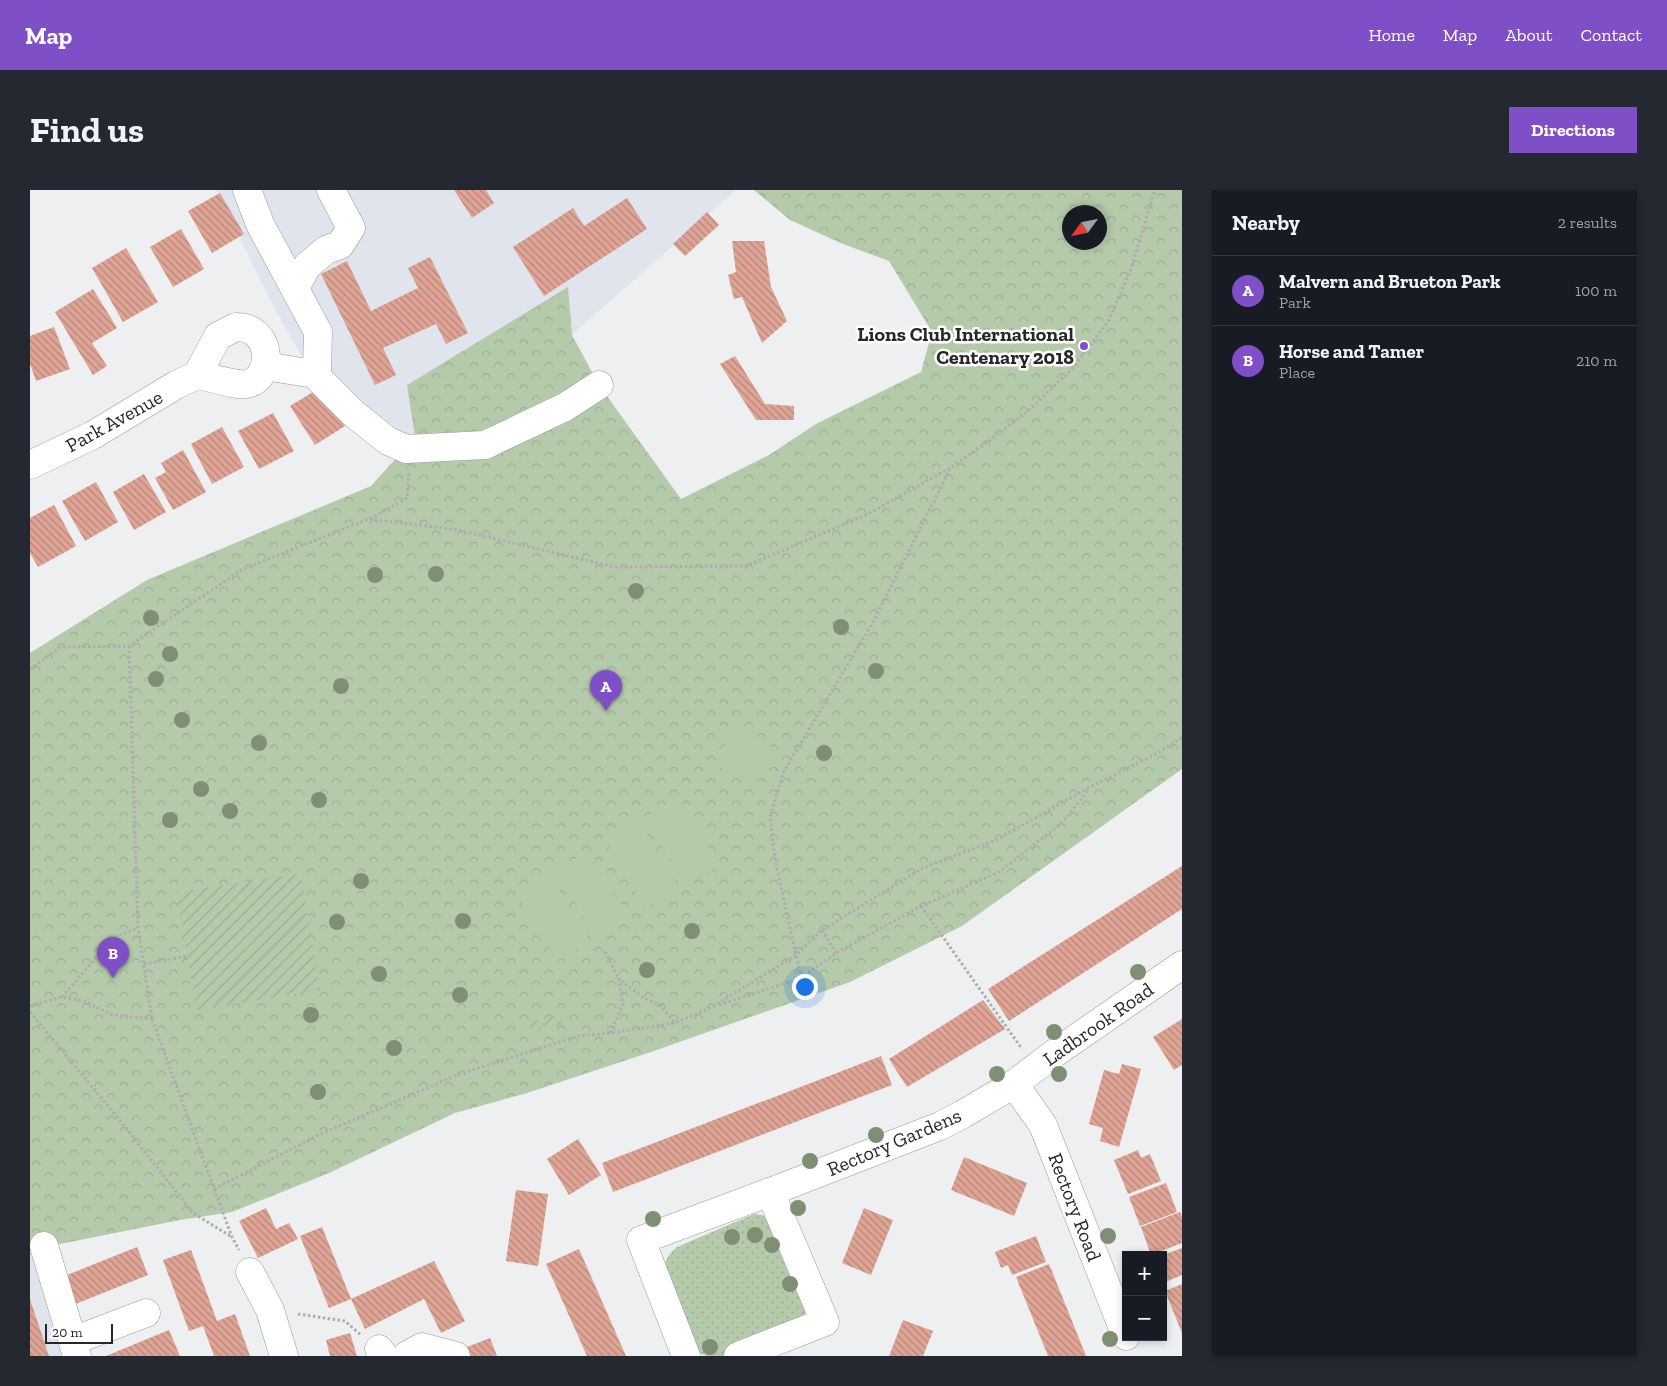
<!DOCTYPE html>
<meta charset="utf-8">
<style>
body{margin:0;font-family:"Zilla Slab",serif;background:#242831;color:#f1f3f6}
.controls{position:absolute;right:15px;bottom:15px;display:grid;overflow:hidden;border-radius:0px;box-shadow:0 2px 8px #0003}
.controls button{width:45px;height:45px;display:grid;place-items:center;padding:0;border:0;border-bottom:1px solid #363941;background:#171b24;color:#f1f3f6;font:25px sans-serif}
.compass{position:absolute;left:1032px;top:15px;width:45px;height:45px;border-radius:50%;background:#171b24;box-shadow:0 2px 8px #0003;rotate:237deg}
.scale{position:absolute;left:15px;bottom:12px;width:68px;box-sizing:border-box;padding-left:5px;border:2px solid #262727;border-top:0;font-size:14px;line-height:18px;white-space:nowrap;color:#262727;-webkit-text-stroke:4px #fff;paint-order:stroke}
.you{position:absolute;left:774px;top:796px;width:18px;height:18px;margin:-12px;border:4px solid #fff;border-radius:50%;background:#1a73e8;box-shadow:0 0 0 8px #1a73e833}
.badge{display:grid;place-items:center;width:32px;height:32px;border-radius:50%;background:#7f4fc7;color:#fff;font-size:16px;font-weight:700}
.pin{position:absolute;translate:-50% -41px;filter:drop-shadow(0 1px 2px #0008)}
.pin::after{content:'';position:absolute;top:26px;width:18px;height:15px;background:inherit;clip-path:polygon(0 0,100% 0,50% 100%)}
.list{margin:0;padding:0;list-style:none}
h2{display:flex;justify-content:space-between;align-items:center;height:65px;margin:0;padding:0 20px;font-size:21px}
h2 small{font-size:16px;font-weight:400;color:#9ea1a6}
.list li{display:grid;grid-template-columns:32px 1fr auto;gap:15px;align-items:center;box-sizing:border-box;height:70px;padding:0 20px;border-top:1px solid #363941}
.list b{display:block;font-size:19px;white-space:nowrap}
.list p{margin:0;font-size:16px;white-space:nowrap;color:#9ea1a6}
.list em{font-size:16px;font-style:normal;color:#9ea1a6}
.map{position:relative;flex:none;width:1152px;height:1166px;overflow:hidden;border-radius:0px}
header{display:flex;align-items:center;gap:30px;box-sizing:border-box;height:70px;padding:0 25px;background:#7f4fc7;color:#fff}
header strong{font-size:24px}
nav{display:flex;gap:28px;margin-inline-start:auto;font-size:18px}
.intro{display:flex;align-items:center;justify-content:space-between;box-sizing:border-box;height:120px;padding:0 30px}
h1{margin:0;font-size:35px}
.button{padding:12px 22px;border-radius:0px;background:#7f4fc7;color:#fff;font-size:18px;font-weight:700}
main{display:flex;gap:30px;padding:0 30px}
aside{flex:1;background:#171b24;border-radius:0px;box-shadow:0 2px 8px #0003}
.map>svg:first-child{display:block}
.built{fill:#e0e4ed}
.grass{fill:url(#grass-dots)}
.forest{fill:url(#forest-crowns);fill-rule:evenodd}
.garden{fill:url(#garden-furrows)}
.pitch{fill:#b5caab}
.building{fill:url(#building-back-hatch)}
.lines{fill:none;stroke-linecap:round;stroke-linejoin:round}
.minor-casing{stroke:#9a9b9d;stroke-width:29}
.path{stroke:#acadae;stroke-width:3;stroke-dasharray:2.5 2.5;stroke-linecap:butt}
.minor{stroke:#fff;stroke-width:28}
.tree{fill:#7e8f74}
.poi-dot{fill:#7f4fc7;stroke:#fff;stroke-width:2}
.labels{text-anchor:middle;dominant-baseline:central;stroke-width:5;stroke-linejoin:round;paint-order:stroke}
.poi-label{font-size:20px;font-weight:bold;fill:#262727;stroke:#fff;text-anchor:end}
.street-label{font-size:20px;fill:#262727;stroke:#fff}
</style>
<header>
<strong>Map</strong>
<nav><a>Home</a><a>Map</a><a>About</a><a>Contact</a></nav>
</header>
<div class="intro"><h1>Find us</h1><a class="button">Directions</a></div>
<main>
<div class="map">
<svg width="1152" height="1166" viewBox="0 0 1152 1166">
<defs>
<pattern id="grass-dots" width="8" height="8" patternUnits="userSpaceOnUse" patternTransform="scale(1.25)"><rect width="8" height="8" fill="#b5caab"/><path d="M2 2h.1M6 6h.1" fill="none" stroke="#9cae93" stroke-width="1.8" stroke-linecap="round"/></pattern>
<pattern id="forest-crowns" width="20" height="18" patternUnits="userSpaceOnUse" patternTransform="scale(1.25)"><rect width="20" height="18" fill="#b5caab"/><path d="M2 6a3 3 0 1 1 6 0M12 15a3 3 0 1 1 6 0" fill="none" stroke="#9cae93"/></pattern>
<pattern id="garden-furrows" width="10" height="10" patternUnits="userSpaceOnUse" patternTransform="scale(1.25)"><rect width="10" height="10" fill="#b5caab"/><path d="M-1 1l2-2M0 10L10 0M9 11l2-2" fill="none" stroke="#9cae93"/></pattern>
<pattern id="building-back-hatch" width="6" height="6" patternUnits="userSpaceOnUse" patternTransform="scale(1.25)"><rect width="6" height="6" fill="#dfa496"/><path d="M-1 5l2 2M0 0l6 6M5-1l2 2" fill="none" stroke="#b5867a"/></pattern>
</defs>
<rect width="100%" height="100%" fill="#eeeff0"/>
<g class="built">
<polygon points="186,0 706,0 542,145 527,178 385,247 364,243 296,181 272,166 246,121"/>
<polygon points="0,1060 1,1060 33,1166 0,1166"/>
</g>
<path class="grass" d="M 724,1024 L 732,1025 L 741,1030 L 776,1123 L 772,1131 L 696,1166 L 677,1166 L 667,1162 L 634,1080 C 635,1069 639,1064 647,1057 Z"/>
<path class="forest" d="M 724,0 L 1152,0 L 1152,579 L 932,736 L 820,792 L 618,863 L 497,903 L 425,923 L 299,983 L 202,1022 L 150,1030 L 0,1060 L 0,463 L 117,390 L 341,296 L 385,247 L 377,195 L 538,97 L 542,145 L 569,195 L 651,309 L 739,265 L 786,234 L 891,182 L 902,142 L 859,71 L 813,54 L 760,30 ZM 1040,22 L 1070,22 L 1070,52 L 1040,52 Z"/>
<g class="garden">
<polygon points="271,683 290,800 166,820 147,702"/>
<polygon points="529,824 532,835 516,835 501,841 498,830 515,830"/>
</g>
<g class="pitch">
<polygon points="707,537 746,560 724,597 685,574"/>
<polygon points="648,607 689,675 656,695 615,627"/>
<polygon points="608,630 649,698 616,718 575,650"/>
<polygon points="559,660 599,728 566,748 526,680"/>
<polygon points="519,683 559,751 527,771 486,703"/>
</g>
<g class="building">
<polygon points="424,0 456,0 464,13 442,28"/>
<polygon points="190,3 214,44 182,63 158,21"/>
<polygon points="597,8 617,39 514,106 483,57 543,18 554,36"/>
<polygon points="677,22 689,35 655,66 643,54"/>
<polygon points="151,39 174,79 143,97 120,57"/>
<polygon points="702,51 734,51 741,97 757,131 732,153 712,107 704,109 698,85 706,82"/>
<polygon points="96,58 128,112 93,132 62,78"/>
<polygon points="400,67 438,143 416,154 406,134 353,158 366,185 345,195 291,84 317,71 341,121 388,98 378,78"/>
<polygon points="63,99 87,138 62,153 77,176 63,185 25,122"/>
<polygon points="24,137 40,179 6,191 0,174 0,146"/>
<polygon points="705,166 735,214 764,216 764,230 726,230 690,174"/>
<polygon points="291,197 315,236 285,255 260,216"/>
<polygon points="243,223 264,261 229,279 208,241"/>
<polygon points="192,237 214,277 182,294 161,254"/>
<polygon points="153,260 176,302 143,320 125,288 136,282 131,273"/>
<polygon points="114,284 136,322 104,340 83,302"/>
<polygon points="66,292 88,332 55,351 32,311"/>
<polygon points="24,315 46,356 8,377 0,363 0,328"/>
<polygon points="1152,676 1152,719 979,831 958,799"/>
<polygon points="953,810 975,839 877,897 859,869"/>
<polygon points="1152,829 1152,875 1144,880 1123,847"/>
<polygon points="851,866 862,895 583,1002 572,973"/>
<polygon points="1092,874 1111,879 1089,957 1070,951 1073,938 1059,934 1074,880 1089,884"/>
<polygon points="548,949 571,985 539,1005 517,969"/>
<polygon points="1108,960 1111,968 1120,964 1131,991 1098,1004 1084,970"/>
<polygon points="934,967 997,993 984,1026 921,1000"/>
<polygon points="1136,993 1147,1022 1110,1036 1099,1007"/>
<polygon points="486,1000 518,1004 508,1076 476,1071"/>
<polygon points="236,1018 246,1039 259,1033 268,1049 228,1068 209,1031"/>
<polygon points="834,1018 863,1030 841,1085 812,1073"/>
<polygon points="1150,1022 1152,1027 1152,1053 1121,1065 1111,1037"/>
<polygon points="292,1037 321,1109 299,1118 270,1046"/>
<polygon points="1006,1046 1016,1072 982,1085 978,1075 971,1078 965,1062"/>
<polygon points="107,1057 118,1085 43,1115 32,1087"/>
<polygon points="1152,1058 1152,1085 1133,1093 1133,1065"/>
<polygon points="549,1059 596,1166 557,1166 516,1074"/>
<polygon points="161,1060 187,1131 205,1124 220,1166 184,1166 173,1136 159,1141 133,1070"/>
<polygon points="404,1071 435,1131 411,1143 394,1109 335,1139 321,1109"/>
<polygon points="1019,1074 1040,1126 1056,1166 1018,1166 986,1087"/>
<polygon points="1152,1094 1152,1143 1135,1101"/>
<polygon points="0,1109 19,1166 0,1166"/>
<polygon points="873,1130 903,1141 893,1166 859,1166"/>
<polygon points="139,1140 150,1166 76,1166"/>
<polygon points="320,1143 327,1166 300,1166 296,1150"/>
<polygon points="460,1148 467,1166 440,1166 437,1157"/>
</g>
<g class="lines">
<g class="minor-casing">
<g id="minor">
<polyline points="217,0 230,34 288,142 287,179 284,184"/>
<polyline points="265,98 277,76 296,60 310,55 321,38 301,0"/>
<path d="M 206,137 C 244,137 244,190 216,194 C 204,196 182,187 167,185 L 188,146 Z"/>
<polyline points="235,176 284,184 324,224 358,251 376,259 455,255 535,217 569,195"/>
<polyline points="0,275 63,245 146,195 167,185"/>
<polyline points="984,894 1013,935 1096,1146"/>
<polyline points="14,1056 47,1166"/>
<polyline points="220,1082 240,1120 254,1166"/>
<polyline points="43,1151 116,1123"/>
<polyline points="349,1159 354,1166"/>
<polyline points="376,1166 392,1157 426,1166"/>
<polyline points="656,1166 611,1050 740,1002 910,936 933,924 984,894 1025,863 1152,775"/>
<polyline points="708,1166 795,1132 740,1002"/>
</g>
</g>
<g class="path">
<polyline points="340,329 377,308 379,282"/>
<polyline points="99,456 108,738 122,829 184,999 202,1047 209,1060"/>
<polyline points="0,479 31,457 99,456 213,379 339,329 428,340 585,377 716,376 836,325 920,278 956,253 998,221 1041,180 1078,132 1101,79 1125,0"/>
<polyline points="891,716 992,859"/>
<polyline points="792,740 806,763"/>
<polyline points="575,762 589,789"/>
<polyline points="114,774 157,766"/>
<polyline points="771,788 745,669 740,627 753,583 843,432 920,279"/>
<polyline points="32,807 84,747 108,738"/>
<polyline points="689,815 771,788 806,763 891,716 969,682 1033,632 1058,600"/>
<polyline points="0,816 32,807 54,811 83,825 122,829"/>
<polyline points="0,822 88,928 163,1023 202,1047"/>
<polyline points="580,843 593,814 589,789 611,806 631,816 645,833"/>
<polyline points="184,999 291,944 427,885 548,846 580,843 645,833 682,817 766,765 792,740 893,678 966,650 1060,597 1128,563 1152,547"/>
<polyline points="268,1124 315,1131 331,1145"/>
</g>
<use href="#minor" class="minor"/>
</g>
<g class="tree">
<circle cx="406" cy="384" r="8"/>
<circle cx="345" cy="385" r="8"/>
<circle cx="606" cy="401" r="8"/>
<circle cx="121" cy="428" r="8"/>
<circle cx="811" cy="437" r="8"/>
<circle cx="140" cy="464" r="8"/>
<circle cx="846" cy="481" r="8"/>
<circle cx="126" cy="489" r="8"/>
<circle cx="311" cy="496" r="8"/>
<circle cx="152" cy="530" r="8"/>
<circle cx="229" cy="553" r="8"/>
<circle cx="794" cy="563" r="8"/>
<circle cx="171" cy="599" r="8"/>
<circle cx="289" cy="610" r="8"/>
<circle cx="200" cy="621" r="8"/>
<circle cx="140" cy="630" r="8"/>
<circle cx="331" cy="691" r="8"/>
<circle cx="433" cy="731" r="8"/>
<circle cx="307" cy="732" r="8"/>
<circle cx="662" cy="741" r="8"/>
<circle cx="617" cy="780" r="8"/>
<circle cx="1108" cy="782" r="8"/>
<circle cx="349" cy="784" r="8"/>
<circle cx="430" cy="805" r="8"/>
<circle cx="281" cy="825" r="8"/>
<circle cx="1024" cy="842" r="8"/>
<circle cx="364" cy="858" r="8"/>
<circle cx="967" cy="884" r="8"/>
<circle cx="1029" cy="884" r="8"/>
<circle cx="288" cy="902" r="8"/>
<circle cx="846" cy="945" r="8"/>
<circle cx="780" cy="971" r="8"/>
<circle cx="768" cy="1018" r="8"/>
<circle cx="623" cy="1029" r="8"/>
<circle cx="725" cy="1045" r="8"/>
<circle cx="1078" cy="1046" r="8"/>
<circle cx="702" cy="1047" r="8"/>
<circle cx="742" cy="1055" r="8"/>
<circle cx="760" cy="1094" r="8"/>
<circle cx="1080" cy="1149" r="8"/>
<circle cx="680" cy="1157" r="8"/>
</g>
<circle class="poi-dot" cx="1054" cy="156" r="5"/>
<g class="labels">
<g class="poi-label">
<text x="1044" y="144">Lions Club International<tspan x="1044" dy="23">Centenary 2018</tspan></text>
</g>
<g class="street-label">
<text transform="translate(84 231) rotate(-29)">Park Avenue</text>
<text transform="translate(1068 834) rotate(-35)">Ladbrook Road</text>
<text transform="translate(864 952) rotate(-23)">Rectory Gardens</text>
<text transform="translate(1045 1017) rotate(69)">Rectory Road</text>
</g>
</g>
</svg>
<div class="controls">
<button>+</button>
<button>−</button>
</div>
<svg class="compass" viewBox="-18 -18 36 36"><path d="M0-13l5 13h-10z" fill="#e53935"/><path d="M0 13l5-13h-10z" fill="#9ea1a6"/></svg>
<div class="scale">20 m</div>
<div class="you"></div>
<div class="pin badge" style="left:576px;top:521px">A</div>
<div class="pin badge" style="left:83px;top:788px">B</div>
</div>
<aside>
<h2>Nearby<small>2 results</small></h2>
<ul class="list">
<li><span class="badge">A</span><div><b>Malvern and Brueton Park</b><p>Park</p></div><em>100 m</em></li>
<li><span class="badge">B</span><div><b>Horse and Tamer</b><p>Place</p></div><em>210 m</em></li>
</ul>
</aside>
</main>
